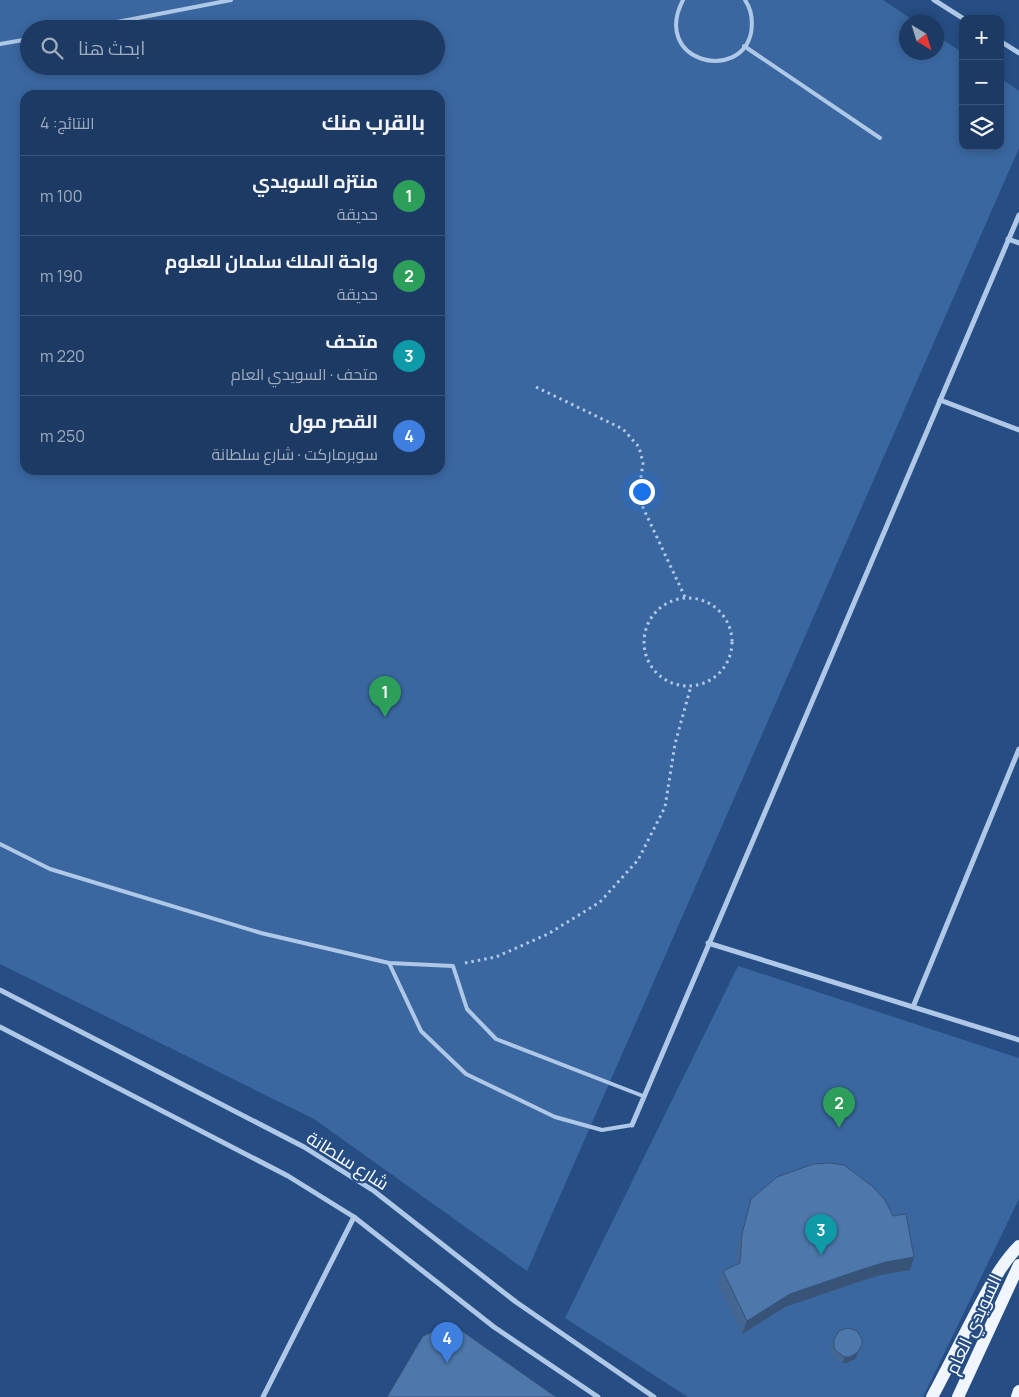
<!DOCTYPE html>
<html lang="ar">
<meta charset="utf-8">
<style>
body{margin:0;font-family:Manrope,Cairo,sans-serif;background:#254169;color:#f1f3f6;direction:rtl}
.controls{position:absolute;right:15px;top:15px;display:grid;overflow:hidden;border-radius:10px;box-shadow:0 2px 8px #0003}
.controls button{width:45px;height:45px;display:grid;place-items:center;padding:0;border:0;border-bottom:1px solid #3a5478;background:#1c3a63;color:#f1f3f6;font:25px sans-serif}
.compass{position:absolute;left:899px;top:15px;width:45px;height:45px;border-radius:50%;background:#1c3a63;box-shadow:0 2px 8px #0003;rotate:142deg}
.you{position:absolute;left:641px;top:491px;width:18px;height:18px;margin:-12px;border:4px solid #fff;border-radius:50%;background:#1a73e8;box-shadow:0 0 0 8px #1a73e833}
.badge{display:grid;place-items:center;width:32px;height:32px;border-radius:50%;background:#d6ab8b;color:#fff;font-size:16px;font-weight:700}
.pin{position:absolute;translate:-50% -41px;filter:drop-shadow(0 1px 2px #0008)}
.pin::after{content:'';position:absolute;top:26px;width:18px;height:15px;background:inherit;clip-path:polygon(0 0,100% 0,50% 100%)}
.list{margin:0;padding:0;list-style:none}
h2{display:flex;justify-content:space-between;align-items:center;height:65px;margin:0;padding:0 20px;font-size:21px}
h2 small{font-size:16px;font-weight:400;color:#a0adbe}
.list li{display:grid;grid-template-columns:32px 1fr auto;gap:15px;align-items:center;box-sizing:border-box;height:80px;padding:0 20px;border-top:1px solid #3a5478}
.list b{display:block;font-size:19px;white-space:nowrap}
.list p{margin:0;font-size:16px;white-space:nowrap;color:#a0adbe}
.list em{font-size:16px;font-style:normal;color:#a0adbe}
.icon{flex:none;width:28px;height:28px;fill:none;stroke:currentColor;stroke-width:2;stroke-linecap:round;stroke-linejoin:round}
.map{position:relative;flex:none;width:1019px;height:1397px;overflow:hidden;direction:ltr}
.search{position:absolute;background:#1c3a63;box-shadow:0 2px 8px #0003;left:20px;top:20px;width:425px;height:55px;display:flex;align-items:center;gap:12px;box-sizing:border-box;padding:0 18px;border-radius:28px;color:#a0adbe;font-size:19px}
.panel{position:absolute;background:#1c3a63;box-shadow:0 2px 8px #0003;left:20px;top:90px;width:425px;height:385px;border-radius:15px;direction:rtl}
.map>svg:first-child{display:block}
.green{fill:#3a67a0;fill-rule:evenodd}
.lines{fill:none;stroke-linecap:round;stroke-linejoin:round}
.path{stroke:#afc8e7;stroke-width:3;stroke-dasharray:2.5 4;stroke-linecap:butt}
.lane{stroke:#afc8e7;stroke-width:4}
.street{stroke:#afc8e7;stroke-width:5}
.primary{stroke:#f1f6fe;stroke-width:12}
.wall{fill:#436693}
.shaded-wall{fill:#375378}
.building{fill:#4e77ab;stroke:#375378}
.labels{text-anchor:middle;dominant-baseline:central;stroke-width:4.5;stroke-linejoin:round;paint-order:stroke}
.street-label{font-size:18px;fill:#fff;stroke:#264e84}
</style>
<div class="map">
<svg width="1019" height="1397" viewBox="0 0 1019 1397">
<rect width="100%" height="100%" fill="#264e84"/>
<g class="green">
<path d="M 0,0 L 883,0 L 916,22 L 906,22 L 906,52 L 936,52 L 937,36 L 963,53 L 963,146 L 1000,146 L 1000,78 L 1019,91 L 1019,148 L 527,1271 L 314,1119 L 0,964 ZM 29,29 L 436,29 L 436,66 L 29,66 ZM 25,95 L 440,95 L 440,470 L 25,470 Z"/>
<polygon points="738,966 1019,1058 1019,1199 923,1397 688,1397 565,1318"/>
</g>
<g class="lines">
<g class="path">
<polyline points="536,387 623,429 639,447 643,463 638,497 685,597"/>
<circle cx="688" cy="642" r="44"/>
<polyline points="465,963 496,957 548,934 600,902 638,860 665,807 675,744 691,686"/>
</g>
<g class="lane">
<path d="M 683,0 C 651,62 740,83 751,33 C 753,21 752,10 745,0"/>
<polyline points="81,29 231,0"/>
<polyline points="0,44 29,39"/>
<polyline points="744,46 880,138"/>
<polyline points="0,844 50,869 261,933 389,963 453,966 467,1009 496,1039 643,1096"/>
<polyline points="389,963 421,1031 466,1074 555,1117 602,1130 632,1125"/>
</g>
<g class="street">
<polyline points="934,0 964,19"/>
<polyline points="1000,41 1019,53"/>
<polyline points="1008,239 1019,243"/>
<polyline points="940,400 1019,430"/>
<polyline points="708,943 1019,1040"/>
<polyline points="0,990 304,1147 374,1191 516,1302 654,1397"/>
<polyline points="913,1007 1019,749"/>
<polyline points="0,1027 288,1176 354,1217 494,1327 598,1397"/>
<polyline points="632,1125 1019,215"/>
<polyline points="263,1397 354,1217"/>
</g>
<g class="primary">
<path d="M 932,1397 C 950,1364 966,1330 984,1297 C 994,1279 1004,1261 1019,1246"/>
<polyline points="958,1397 1019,1265"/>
<polyline points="1017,1397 1019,1391"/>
</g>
</g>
<g class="wall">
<polygon points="751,1199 914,1257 910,1270 881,1275 858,1282 785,1307 742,1334 718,1284 723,1271 736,1265 737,1247 747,1212"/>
<polygon points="834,1339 862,1344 855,1359 847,1363 842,1363 834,1359 832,1355 831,1346"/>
</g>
<g class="shaded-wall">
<polygon points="914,1257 910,1270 881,1275 858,1282 785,1307 742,1334 747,1321 790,1294 863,1269 886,1262"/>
<polygon points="862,1344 855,1359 847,1363 842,1363 845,1357"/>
</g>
<g class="building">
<polygon points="830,1163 844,1165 872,1186 885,1200 893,1216 906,1214 914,1257 886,1262 863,1269 790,1294 747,1321 723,1271 740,1263 742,1234 751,1199 777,1177 813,1164"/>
<polygon points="452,1324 556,1397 387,1397 423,1336"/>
<polygon points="848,1328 857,1331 862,1339 862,1344 858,1352 850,1357 845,1357 837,1352 834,1348 834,1339 839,1331"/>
</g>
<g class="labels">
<g class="street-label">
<text transform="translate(348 1160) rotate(32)">شارع سلطانة</text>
<text transform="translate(973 1324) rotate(-65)">السويدي العام</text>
</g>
</g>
</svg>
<div class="controls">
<button>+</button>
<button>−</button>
<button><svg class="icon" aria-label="layers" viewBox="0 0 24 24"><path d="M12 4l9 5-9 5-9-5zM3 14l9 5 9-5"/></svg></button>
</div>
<svg class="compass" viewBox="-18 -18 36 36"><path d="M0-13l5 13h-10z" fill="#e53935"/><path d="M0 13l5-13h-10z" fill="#a0adbe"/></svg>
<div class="you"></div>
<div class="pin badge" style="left:385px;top:717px;background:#2e9e5b">1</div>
<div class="pin badge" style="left:839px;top:1128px;background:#2e9e5b">2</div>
<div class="pin badge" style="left:821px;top:1255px;background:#0f9aa8">3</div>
<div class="pin badge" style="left:447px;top:1363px;background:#3f7fe0">4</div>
<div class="search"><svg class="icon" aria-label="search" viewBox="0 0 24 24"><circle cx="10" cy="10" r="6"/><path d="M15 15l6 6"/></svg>ابحث هنا</div>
<section class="panel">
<h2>بالقرب منك<small>النتائج: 4</small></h2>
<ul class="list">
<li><span class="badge" style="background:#2e9e5b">1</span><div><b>منتزه السويدي</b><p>حديقة</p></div><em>100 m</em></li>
<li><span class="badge" style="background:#2e9e5b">2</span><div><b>واحة الملك سلمان للعلوم</b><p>حديقة</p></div><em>190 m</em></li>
<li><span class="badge" style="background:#0f9aa8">3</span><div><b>متحف</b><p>متحف · السويدي العام</p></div><em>220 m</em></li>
<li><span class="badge" style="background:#3f7fe0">4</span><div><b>القصر مول</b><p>سوبرماركت · شارع سلطانة</p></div><em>250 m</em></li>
</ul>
</section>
</div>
